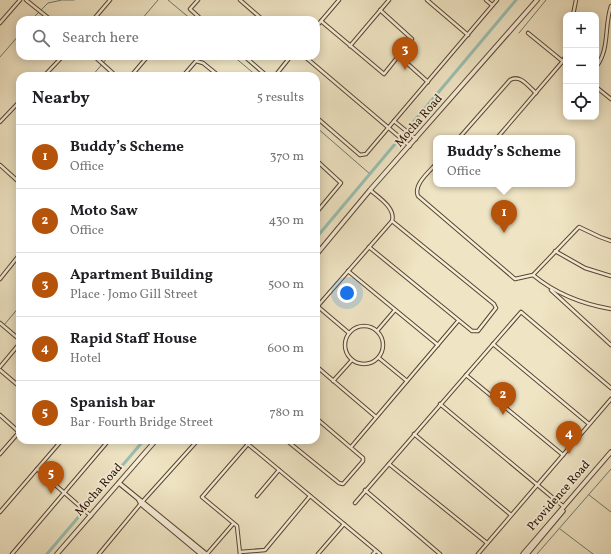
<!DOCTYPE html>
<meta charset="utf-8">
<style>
body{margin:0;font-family:Vollkorn,serif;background:#f6f6f6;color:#202124}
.controls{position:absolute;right:12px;top:12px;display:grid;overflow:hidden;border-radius:8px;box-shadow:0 2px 10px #0003}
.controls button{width:36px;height:36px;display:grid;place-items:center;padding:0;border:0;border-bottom:1px solid #e0e0e0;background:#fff;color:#202124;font:20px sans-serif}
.you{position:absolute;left:347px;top:293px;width:14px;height:14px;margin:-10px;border:3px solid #fff;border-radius:50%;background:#1a73e8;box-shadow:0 0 0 6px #1a73e833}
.badge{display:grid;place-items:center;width:26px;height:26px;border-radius:50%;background:#b45309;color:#fff;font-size:13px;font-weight:700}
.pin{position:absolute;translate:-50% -33px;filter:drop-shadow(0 1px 2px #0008)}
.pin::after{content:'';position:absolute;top:21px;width:14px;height:12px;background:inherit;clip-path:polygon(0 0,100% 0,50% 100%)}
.popup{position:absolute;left:433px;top:135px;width:142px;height:52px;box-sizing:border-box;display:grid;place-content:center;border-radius:8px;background:#fff;filter:drop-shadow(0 1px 3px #0005);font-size:13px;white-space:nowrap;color:#757577}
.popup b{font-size:15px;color:#202124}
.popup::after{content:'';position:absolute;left:50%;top:100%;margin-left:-8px;border:8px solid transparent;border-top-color:#fff}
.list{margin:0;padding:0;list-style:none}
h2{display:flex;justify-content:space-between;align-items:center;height:52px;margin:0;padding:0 16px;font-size:17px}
h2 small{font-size:13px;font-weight:400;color:#757577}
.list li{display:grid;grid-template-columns:26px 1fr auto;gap:12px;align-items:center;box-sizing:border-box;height:64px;padding:0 16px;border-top:1px solid #e0e0e0}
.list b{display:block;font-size:15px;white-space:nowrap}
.list p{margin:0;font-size:13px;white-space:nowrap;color:#757577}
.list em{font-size:13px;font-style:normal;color:#757577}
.icon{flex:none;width:22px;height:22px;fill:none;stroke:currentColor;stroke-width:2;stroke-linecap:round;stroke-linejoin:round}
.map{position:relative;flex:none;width:611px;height:554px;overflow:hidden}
.search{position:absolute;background:#fff;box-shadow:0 2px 10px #0003;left:16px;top:16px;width:304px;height:44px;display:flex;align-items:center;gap:10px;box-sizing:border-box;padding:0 14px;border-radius:12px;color:#757577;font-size:15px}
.panel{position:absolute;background:#fff;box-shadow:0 2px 10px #0003;left:16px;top:72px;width:304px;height:372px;border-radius:12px}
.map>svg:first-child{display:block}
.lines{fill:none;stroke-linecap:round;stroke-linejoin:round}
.stream{stroke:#6c796a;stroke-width:1}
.canal{stroke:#9abfb1;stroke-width:3}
.minor-casing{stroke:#5a4631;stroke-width:4.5}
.tertiary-casing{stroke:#5a4631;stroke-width:5.5}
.minor{stroke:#f5edd8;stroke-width:2.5}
.tertiary{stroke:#f5edd8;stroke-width:3.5}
.labels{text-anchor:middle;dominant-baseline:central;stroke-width:4;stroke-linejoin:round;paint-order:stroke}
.street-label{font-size:12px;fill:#281100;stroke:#f5edd8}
</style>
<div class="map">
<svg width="611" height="554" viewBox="0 0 611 554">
<rect width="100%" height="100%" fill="#efe4c3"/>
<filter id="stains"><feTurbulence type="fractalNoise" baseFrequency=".005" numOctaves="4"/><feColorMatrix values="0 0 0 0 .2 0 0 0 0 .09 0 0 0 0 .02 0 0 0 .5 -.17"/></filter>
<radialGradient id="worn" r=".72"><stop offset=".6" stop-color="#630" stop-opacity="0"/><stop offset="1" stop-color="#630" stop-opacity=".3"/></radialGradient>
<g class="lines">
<g class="stream">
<polyline points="63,0 74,0"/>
<polyline points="168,0 192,20"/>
<polyline points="31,20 48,3 62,0"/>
<polyline points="141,20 158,0"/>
<polyline points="519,33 546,0"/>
<polyline points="233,56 257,76"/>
<polyline points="0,57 20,34"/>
<polyline points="92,76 109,56"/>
<polyline points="316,127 370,174"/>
<polyline points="4,325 20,306"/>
<polyline points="589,495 611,512"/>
<polyline points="560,529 593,554"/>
<polyline points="537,554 611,469"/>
</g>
<g class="canal">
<polyline points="316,238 516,0"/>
<polyline points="47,554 144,440"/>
</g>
<g class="minor-casing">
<g id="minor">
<polyline points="26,0 51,20"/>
<polyline points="198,0 190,9 202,20"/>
<polyline points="240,0 263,20"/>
<polyline points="427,0 468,35"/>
<polyline points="486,0 492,5"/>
<polyline points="573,15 576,0"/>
<polyline points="93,20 110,0"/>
<polyline points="321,21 384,74 412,39 380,10"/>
<polyline points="0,23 20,0"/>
<polyline points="316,27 339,0"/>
<polyline points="528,33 566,64"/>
<polyline points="350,46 389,0"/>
<polyline points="94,56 116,76"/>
<polyline points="244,56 267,76"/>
<polyline points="304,56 410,146"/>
<polyline points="399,56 428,82"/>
<path d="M 596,67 C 610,49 604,27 611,6"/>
<polyline points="44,76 63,56"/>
<polyline points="131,76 148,56"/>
<polyline points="183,76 196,61 203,63 219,76"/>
<polyline points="275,76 291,56"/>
<polyline points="596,87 611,99"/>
<polyline points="316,117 360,155 366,154 497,0"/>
<polyline points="394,121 416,139"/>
<polyline points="0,122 20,101"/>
<path d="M 459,138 L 510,80 C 520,74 528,86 536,93"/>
<polyline points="497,138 563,61 566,55"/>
<polyline points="316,160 341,183 316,213"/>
<path d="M 436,164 C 429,172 413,185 418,196 L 515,279 L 533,275 L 579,227 L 600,237 L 611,241"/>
<polyline points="0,165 20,183"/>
<polyline points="369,247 472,331 478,331 496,308 494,304 392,221"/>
<polyline points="555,251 585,268 611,276"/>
<polyline points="348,271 438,345"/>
<path d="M 533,275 C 556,294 582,304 611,309"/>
<polyline points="0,279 20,254"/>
<polyline points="551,290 611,345"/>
<polyline points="316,305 349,333"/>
<path d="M 316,308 L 392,221 C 396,208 378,197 370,190"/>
<polyline points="0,323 20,340"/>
<circle cx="364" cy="345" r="19"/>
<polyline points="377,331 395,310"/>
<polyline points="493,344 589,424"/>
<polyline points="379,358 407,381"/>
<polyline points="316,366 376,417"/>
<polyline points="0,367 20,343"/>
<polyline points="0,370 20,387"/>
<polyline points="466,375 563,455"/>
<polyline points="333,381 352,360"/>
<polyline points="440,404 564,507"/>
<polyline points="0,415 19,432"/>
<polyline points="414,434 511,515"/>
<polyline points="243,440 380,554"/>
<polyline points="286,440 339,483 343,484 363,461 363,458 316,418"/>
<polyline points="351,447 458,321"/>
<polyline points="0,454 20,431"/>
<polyline points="389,464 487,543"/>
<polyline points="37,469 91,516"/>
<polyline points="365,490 440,554"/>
<polyline points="257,496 279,470"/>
<polyline points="355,503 521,312 611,388"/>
<polyline points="0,512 62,440"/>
<polyline points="240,552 265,550 310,496"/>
<polyline points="12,554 109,440"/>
<polyline points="99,554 143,501 198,440"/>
<polyline points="207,554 233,524"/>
<polyline points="240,554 237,526 202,497 248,444"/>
<polyline points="318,554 344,524"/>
<polyline points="373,554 376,551"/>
<polyline points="478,554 611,399"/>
</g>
</g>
<g class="tertiary-casing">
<g id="tertiary">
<polyline points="316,255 370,190 537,0"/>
<polyline points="119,483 206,554"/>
<polyline points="139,500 141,504 201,554"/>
<polyline points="57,554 156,440"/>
<polyline points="523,554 611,452"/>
<polyline points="527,554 563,511"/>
</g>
</g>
<use href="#minor" class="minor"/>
<use href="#tertiary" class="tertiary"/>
</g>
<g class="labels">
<g class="street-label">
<text transform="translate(419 121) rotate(-49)">Mocha Road</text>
<text transform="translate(99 490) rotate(-49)">Mocha Road</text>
<text transform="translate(559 496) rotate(-49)">Providence Road</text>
</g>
</g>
<rect width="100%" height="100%" filter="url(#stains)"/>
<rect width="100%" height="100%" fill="url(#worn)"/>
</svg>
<div class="controls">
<button>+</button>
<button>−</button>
<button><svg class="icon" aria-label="locate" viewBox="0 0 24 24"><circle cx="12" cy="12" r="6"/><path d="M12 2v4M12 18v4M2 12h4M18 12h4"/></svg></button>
</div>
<div class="you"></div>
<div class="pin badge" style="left:504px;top:233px">1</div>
<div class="popup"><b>Buddy’s Scheme</b>Office</div>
<div class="pin badge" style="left:503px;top:415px">2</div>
<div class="pin badge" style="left:405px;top:70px">3</div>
<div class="pin badge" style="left:569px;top:454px">4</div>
<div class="pin badge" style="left:51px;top:494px">5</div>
<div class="search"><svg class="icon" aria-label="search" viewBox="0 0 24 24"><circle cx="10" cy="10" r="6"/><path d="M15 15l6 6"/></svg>Search here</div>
<section class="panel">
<h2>Nearby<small>5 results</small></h2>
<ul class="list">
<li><span class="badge">1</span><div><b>Buddy’s Scheme</b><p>Office</p></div><em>370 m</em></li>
<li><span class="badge">2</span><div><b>Moto Saw</b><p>Office</p></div><em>430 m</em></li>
<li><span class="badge">3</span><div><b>Apartment Building</b><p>Place · Jomo Gill Street</p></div><em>500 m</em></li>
<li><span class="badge">4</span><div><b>Rapid Staff House</b><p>Hotel</p></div><em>600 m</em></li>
<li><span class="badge">5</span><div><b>Spanish bar</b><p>Bar · Fourth Bridge Street</p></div><em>780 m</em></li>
</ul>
</section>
</div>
